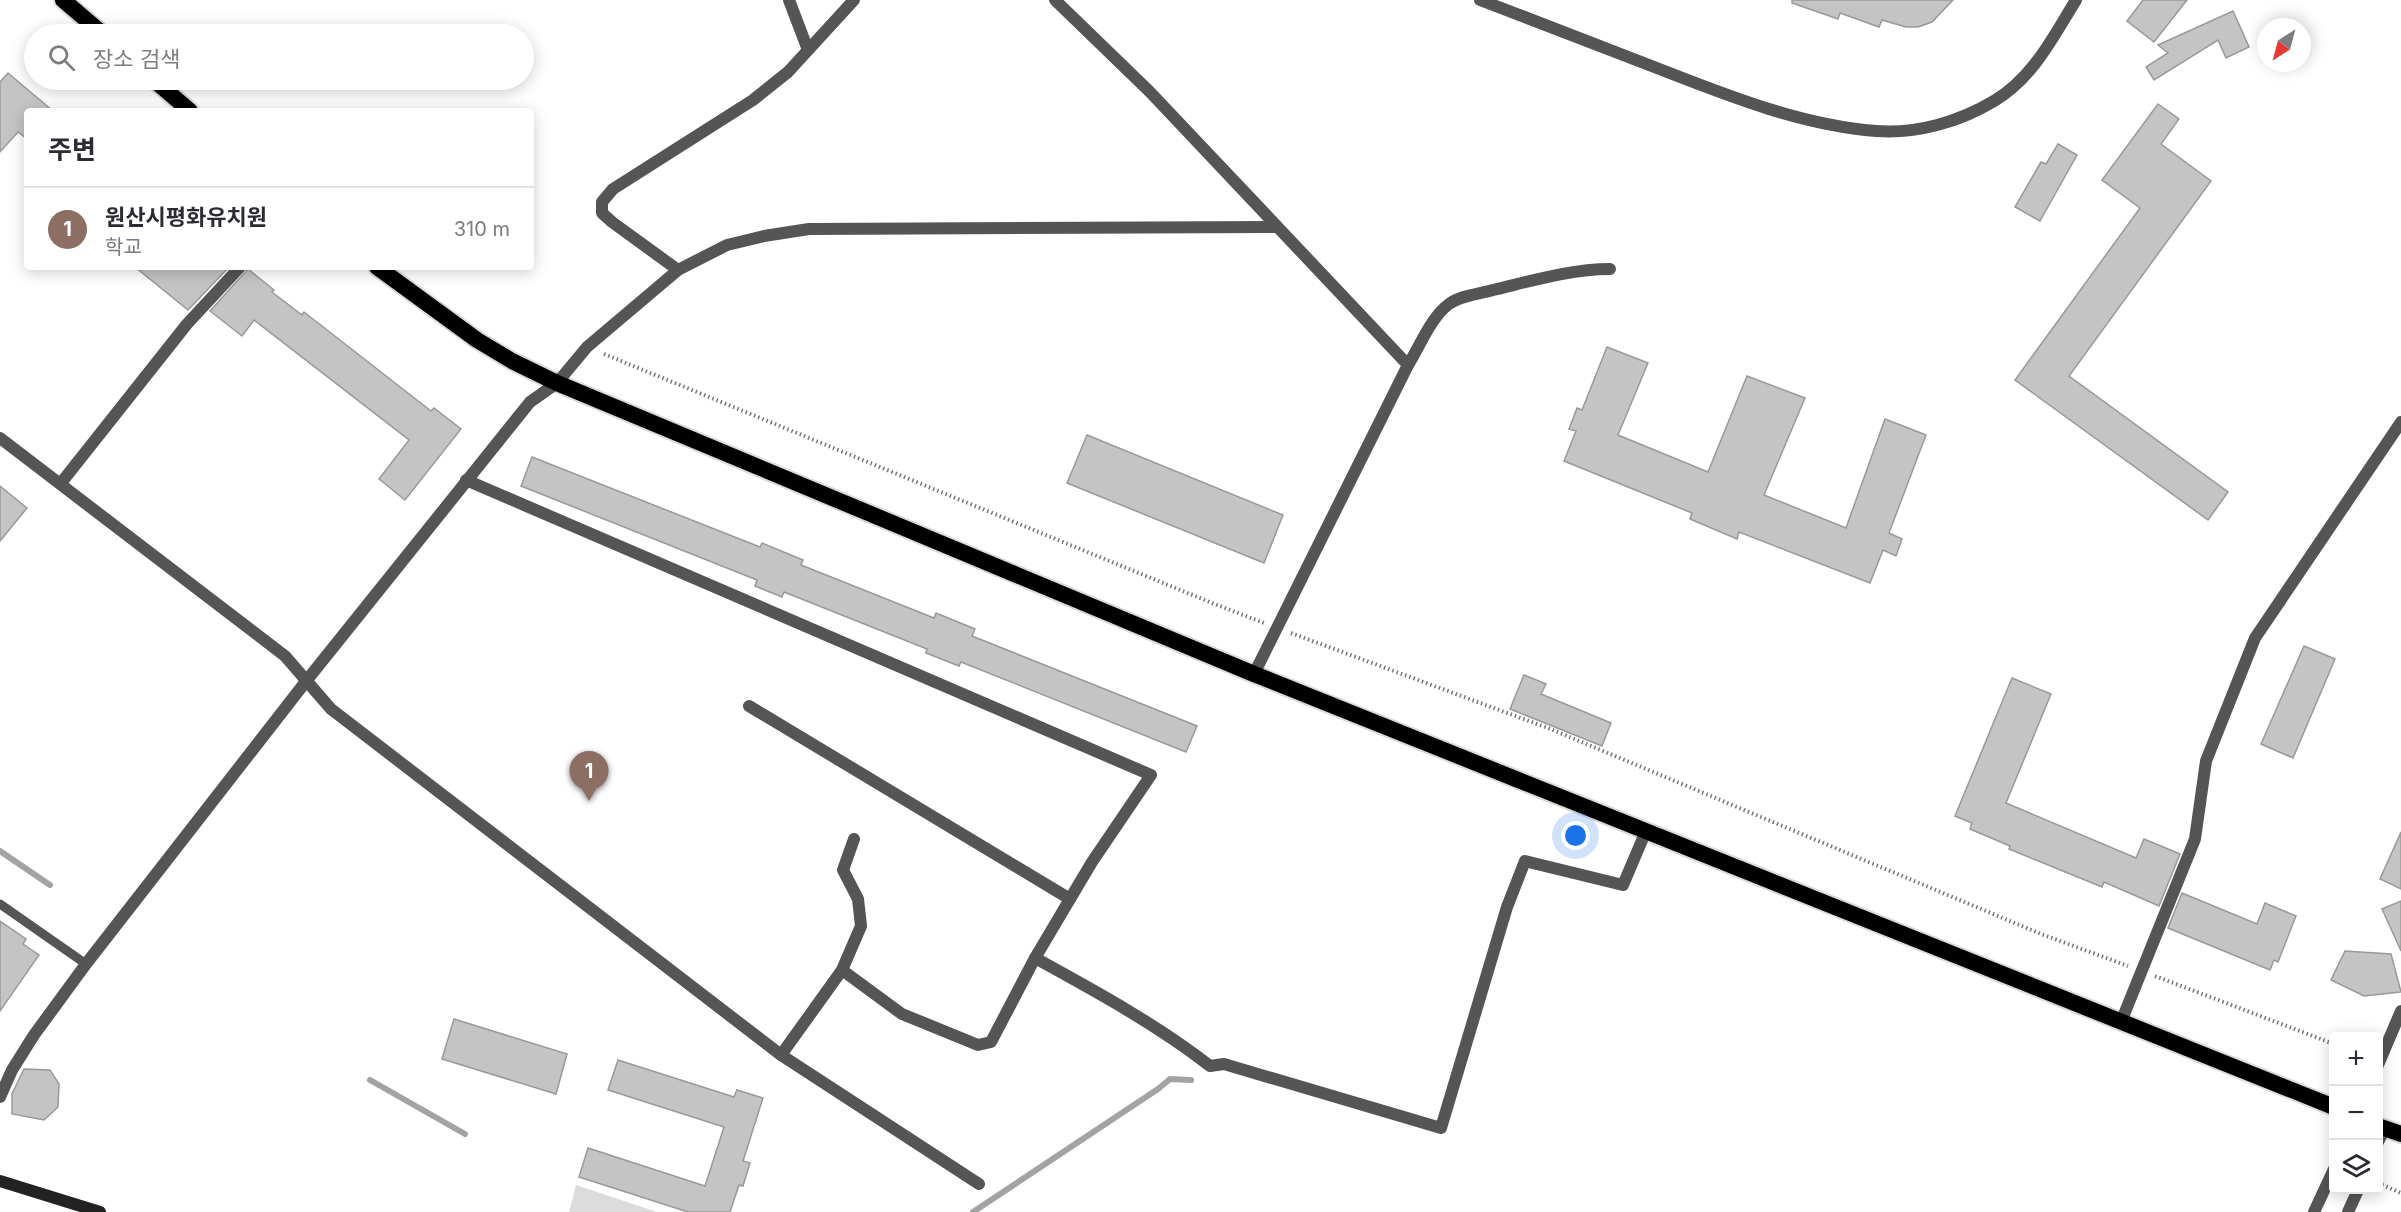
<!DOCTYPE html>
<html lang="ko">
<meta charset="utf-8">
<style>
body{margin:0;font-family:Inter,"Noto Sans KR",sans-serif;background:#f7f7f7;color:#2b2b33}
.controls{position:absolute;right:18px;bottom:18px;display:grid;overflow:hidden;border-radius:6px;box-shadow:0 3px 15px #0003}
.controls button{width:54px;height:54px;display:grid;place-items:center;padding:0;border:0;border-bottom:2px solid #e1e1e2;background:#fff;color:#2b2b33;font:30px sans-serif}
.compass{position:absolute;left:2257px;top:18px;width:54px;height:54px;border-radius:50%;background:#fff;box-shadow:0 3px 15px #0003;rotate:216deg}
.you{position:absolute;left:1576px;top:836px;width:21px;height:21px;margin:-15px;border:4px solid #fff;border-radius:50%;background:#1a73e8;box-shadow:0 0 0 9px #1a73e833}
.badge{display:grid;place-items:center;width:39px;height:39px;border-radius:50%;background:#d93025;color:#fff;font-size:20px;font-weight:700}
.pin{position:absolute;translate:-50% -50px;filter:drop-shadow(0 2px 3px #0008)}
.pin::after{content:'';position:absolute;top:32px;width:21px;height:18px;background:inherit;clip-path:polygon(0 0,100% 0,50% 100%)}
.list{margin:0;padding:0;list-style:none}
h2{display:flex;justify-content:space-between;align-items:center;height:78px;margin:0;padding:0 24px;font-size:26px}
h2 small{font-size:20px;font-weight:400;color:#7c7c81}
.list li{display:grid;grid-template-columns:39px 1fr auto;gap:18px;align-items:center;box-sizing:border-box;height:84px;padding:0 24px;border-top:2px solid #e1e1e2}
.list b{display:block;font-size:22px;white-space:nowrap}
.list p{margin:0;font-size:20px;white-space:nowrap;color:#7c7c81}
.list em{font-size:20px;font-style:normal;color:#7c7c81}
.icon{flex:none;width:33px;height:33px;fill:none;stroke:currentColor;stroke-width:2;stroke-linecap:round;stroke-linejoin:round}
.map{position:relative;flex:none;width:2401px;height:1212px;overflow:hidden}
.search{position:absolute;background:#fff;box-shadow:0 3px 15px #0003;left:24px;top:24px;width:510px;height:66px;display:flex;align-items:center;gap:15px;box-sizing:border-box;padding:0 21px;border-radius:33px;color:#7c7c81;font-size:22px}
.panel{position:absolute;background:#fff;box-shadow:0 3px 15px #0003;left:24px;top:108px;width:510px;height:162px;border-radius:6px}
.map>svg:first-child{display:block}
.green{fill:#dcdcdc}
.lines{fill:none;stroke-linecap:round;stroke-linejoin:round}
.stream{stroke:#a3a3a3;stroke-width:6}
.building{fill:#c4c4c4;stroke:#999;stroke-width:1.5}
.trunk-casing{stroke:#dbdbdb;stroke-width:20}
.path{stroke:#777;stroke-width:4;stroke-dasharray:1.5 3;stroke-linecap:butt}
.service{stroke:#555;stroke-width:9}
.minor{stroke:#555;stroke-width:12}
.tertiary{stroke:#555;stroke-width:12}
.secondary{stroke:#222;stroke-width:12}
.trunk{stroke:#000;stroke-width:16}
</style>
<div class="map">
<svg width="2401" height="1212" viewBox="0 0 2401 1212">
<rect width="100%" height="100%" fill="#fff"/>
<polygon class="green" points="576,1185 657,1212 569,1212"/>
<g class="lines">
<g class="stream">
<polyline points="0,851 50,885"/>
<polyline points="370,1080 465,1134"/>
<polyline points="973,1212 1158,1089 1170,1079 1191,1080"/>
</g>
</g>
<g class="building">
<polygon points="1792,0 1953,0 1932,22 1918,27 1906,27 1882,20 1879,27 1840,13 1838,19 1792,3"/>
<polygon points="2143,0 2187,0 2154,42 2127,21"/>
<polygon points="2233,11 2249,47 2226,58 2218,40 2154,80 2146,67 2168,53 2158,45"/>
<polygon points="8,73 53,111 27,111 27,139 18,132 0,152 0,82"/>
<polygon points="2158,104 2179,119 2161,144 2211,181 2069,376 2228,492 2208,520 2015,380 2140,208 2102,180"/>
<polygon points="2058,144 2077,155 2040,221 2015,207 2041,162 2046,164"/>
<polygon points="135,267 229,267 188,310"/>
<polygon points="248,269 274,290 272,292 302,315 304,312 431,411 434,408 461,429 405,500 379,479 409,440 254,320 242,336 210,311"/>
<polygon points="1607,347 1648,363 1618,435 1708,472 1747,376 1805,398 1764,495 1846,528 1885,419 1926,435 1889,533 1902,539 1896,556 1883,550 1870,583 1739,532 1737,539 1690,519 1692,513 1564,461 1576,431 1569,429 1577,408 1582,410"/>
<polygon points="1087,435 1283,515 1264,563 1067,483"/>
<polygon points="532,457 760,547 762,543 803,560 801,565 934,618 936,613 975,629 972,636 1197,726 1186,752 961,662 959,666 926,653 927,649 784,592 782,597 755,586 757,580 521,486"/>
<polygon points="0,486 27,508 0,541"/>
<polygon points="2304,646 2335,659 2293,758 2261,744"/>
<polygon points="1524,675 1546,684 1541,694 1611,723 1602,746 1510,709"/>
<polygon points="2012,678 2051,694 2006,803 2136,858 2144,839 2180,854 2159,906 2104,882 2102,887 2009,849 2010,846 1970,829 1972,823 1955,816"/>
<polygon points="2401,832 2401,889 2380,879"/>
<polygon points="2182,893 2257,924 2265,903 2296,916 2278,962 2274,960 2270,970 2168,928"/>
<polygon points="2401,901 2401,951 2382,909"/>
<polygon points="0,921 26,939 23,944 39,955 0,1011"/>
<polygon points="2345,951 2391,954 2401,992 2364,996 2331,980"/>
<polygon points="454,1019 567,1054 556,1094 442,1059"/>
<polygon points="618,1060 734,1097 737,1090 763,1098 743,1161 750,1163 743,1186 739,1185 730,1212 688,1212 579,1177 588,1148 705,1186 724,1127 608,1090"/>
<polygon points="24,1069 50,1070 59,1084 58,1107 44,1120 12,1114 12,1094"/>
</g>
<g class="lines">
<g class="trunk-casing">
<g id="trunk">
<polyline points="63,0 103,34"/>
<polyline points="154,80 190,111"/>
<polyline points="377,267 477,340 512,361 557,383 1254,674 2334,1107"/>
<polyline points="2378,1126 2401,1134"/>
</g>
</g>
<g class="path">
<polyline points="604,354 1212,603 1264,623"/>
<polyline points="1291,633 1548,728 2041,934 2128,966"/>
<polyline points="2155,976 2334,1044"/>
<polyline points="2378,1183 2401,1193"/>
</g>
<polyline class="service" points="0,904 86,964"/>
<g class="minor">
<polyline points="789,0 808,50"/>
<polyline points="1055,0 1150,92 1408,365 1254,674"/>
<polyline points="678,270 612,222 602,213 602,202 613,189 753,100 788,72 854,0"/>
<path d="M 1408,365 C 1420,346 1431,317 1449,304 C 1461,295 1479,294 1493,290 C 1531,281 1571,269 1610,269"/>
<polyline points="0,438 285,656 331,709 781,1055 979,1184"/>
<polyline points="466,480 1151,775 1092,862 1035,958 991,1042 978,1045 902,1014 842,970"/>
<polyline points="61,483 187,324 240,267"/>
<polyline points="749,706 1070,899"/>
<path d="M 1035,958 C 1095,991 1156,1024 1210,1066 L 1224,1064 L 1441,1128 L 1507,907 L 1525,861 L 1623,885 L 1646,831"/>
<polyline points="2121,1022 2195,839 2206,761 2255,638 2401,422"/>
<polyline points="781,1055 842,970 861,926 858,899 843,870 854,839"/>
<polyline points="2378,1065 2401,1011"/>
<polyline points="0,1097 12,1070 34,1035 86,964 307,680 530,402 557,383 587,347 678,270 727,245 764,236 809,229 1276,227"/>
<polyline points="2378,1142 2385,1128"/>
<polyline points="2314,1212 2334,1169"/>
<polyline points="2348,1212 2358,1190"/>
</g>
<path class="tertiary" d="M 1480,0 C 1541,23 1602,47 1662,70 C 1731,97 1802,125 1876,131 C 1917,134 1959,122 1994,101 C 2033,78 2053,37 2076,0"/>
<polyline class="secondary" points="0,1181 100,1212"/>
<use href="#trunk" class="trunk"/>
</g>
</svg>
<div class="controls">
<button>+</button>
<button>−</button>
<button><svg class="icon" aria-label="layers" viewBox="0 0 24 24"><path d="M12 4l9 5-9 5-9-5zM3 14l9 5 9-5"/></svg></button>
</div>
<svg class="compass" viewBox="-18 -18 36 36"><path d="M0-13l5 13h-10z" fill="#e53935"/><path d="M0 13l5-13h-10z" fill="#7c7c81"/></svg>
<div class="you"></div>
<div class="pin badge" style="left:589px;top:801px;background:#8d6e63">1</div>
<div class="search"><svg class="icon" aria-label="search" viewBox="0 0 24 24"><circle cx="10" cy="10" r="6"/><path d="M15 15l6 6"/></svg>장소 검색</div>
<section class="panel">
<h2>주변<small></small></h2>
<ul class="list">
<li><span class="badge" style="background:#8d6e63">1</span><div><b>원산시평화유치원</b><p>학교</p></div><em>310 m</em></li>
</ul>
</section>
</div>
